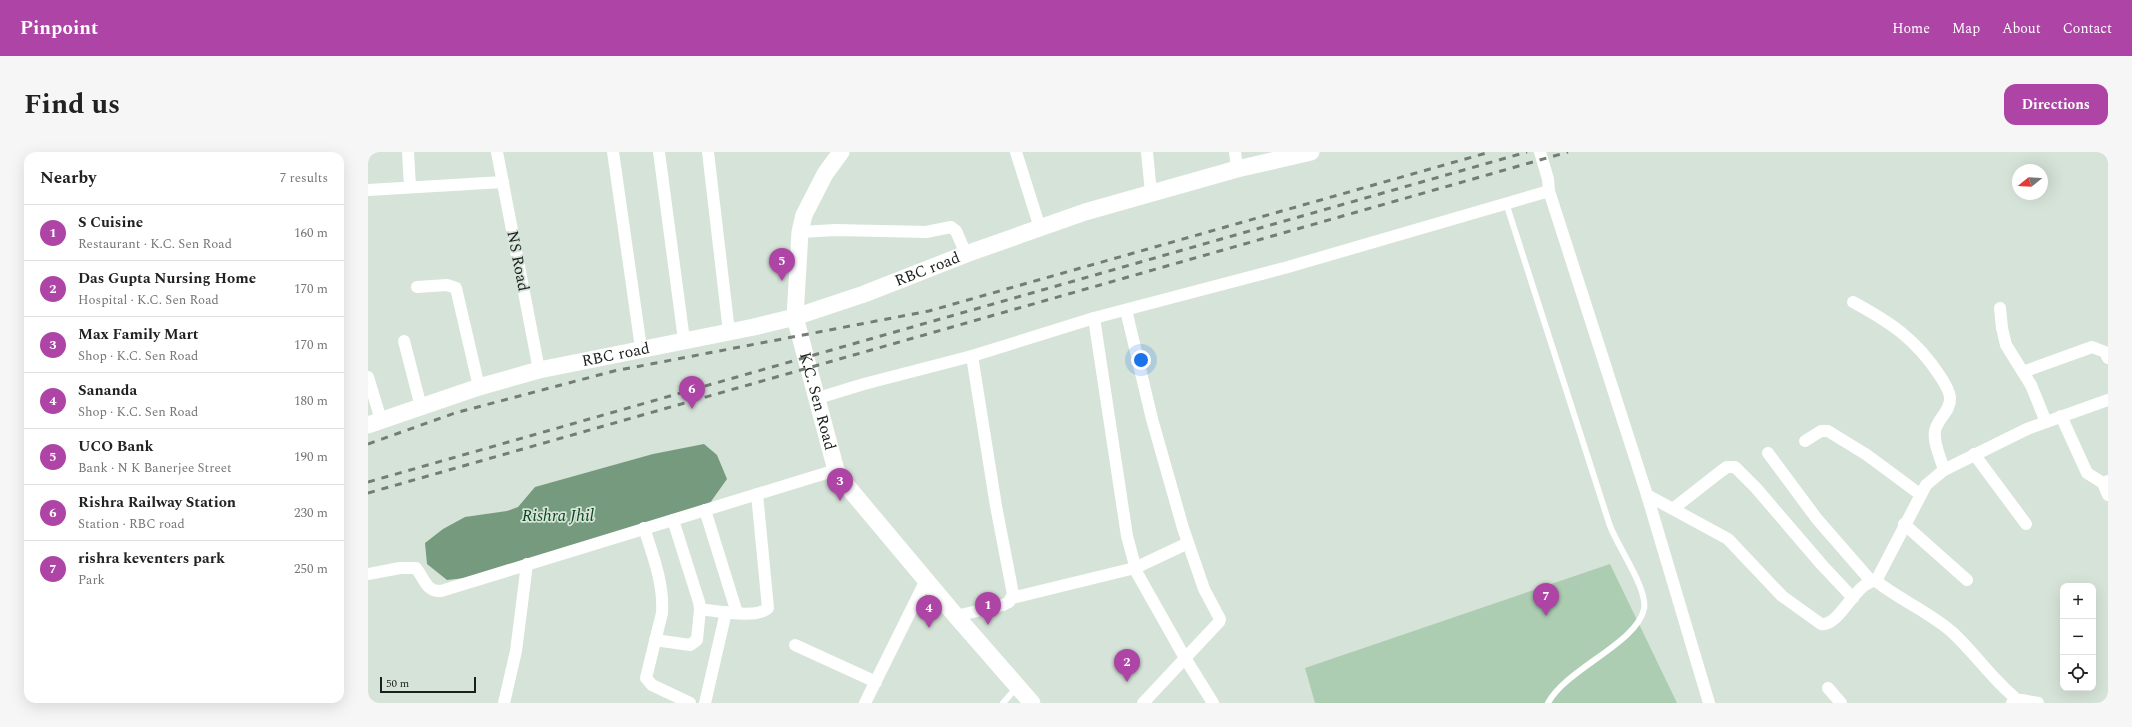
<!DOCTYPE html>
<meta charset="utf-8">
<style>
body{margin:0;font-family:Spectral,serif;background:#f6f6f6;color:#222}
.controls{position:absolute;right:12px;bottom:12px;display:grid;overflow:hidden;border-radius:8px;box-shadow:0 4px 16px #0002}
.controls button{width:36px;height:36px;display:grid;place-items:center;padding:0;border:0;border-bottom:1px solid #e0e0e0;background:#fff;color:#222;font:20px sans-serif}
.compass{position:absolute;left:1644px;top:12px;width:36px;height:36px;border-radius:50%;background:#fff;box-shadow:0 4px 16px #0002;rotate:252deg}
.scale{position:absolute;left:12px;bottom:10px;width:96px;box-sizing:border-box;padding-left:4px;border:2px solid #1a1f1b;border-top:0;font-size:11px;line-height:14px;white-space:nowrap;color:#1a1f1b;-webkit-text-stroke:3px #d6e3d8;paint-order:stroke}
.you{position:absolute;left:773px;top:208px;width:14px;height:14px;margin:-10px;border:3px solid #fff;border-radius:50%;background:#1a73e8;box-shadow:0 0 0 6px #1a73e833}
.badge{display:grid;place-items:center;width:26px;height:26px;border-radius:50%;background:#ad44a6;color:#fff;font-size:13px;font-weight:700}
.pin{position:absolute;translate:-50% -33px;filter:drop-shadow(0 1px 2px #0008)}
.pin::after{content:'';position:absolute;top:21px;width:14px;height:12px;background:inherit;clip-path:polygon(0 0,100% 0,50% 100%)}
.list{margin:0;padding:0;list-style:none}
h2{display:flex;justify-content:space-between;align-items:center;height:52px;margin:0;padding:0 16px;font-size:17px}
h2 small{font-size:13px;font-weight:400;color:#767676}
.list li{display:grid;grid-template-columns:26px 1fr auto;gap:12px;align-items:center;box-sizing:border-box;height:56px;padding:0 16px;border-top:1px solid #e0e0e0}
.list b{display:block;font-size:15px;white-space:nowrap}
.list p{margin:0;font-size:13px;white-space:nowrap;color:#767676}
.list em{font-size:13px;font-style:normal;color:#767676}
.icon{flex:none;width:22px;height:22px;fill:none;stroke:currentColor;stroke-width:2;stroke-linecap:round;stroke-linejoin:round}
.map{position:relative;flex:none;width:1740px;height:551px;overflow:hidden;border-radius:12px}
header{display:flex;align-items:center;gap:24px;box-sizing:border-box;height:56px;padding:0 20px;background:#ad44a6;color:#fff}
header strong{font-size:19px}
nav{display:flex;gap:22px;margin-inline-start:auto;font-size:14px}
.intro{display:flex;align-items:center;justify-content:space-between;box-sizing:border-box;height:96px;padding:0 24px}
h1{margin:0;font-size:28px}
.button{padding:10px 18px;border-radius:12px;background:#ad44a6;color:#fff;font-size:14px;font-weight:700}
main{display:flex;gap:24px;padding:0 24px}
aside{flex:1;background:#fff;border-radius:12px;box-shadow:0 4px 16px #0002}
.map>svg:first-child{display:block}
.green{fill:#accdb2}
.water{fill:#769a7d}
.lines{fill:none;stroke-linecap:round;stroke-linejoin:round}
.lane{stroke:#fff;stroke-width:6}
.street{stroke:#fff;stroke-width:12}
.secondary{stroke:#fff;stroke-width:17}
.rail{stroke:#747c75;stroke-width:3;stroke-dasharray:7 7;stroke-linecap:butt}
.labels{text-anchor:middle;dominant-baseline:central;stroke-width:3.5;stroke-linejoin:round;paint-order:stroke}
.street-label{font-size:16px;fill:#1a1f1b;stroke:#d6e3d8}
.water-label{font-size:17px;font-style:italic;fill:#0a4720;stroke:#d6e3d8}
</style>
<header>
<strong>Pinpoint</strong>
<nav><a>Home</a><a>Map</a><a>About</a><a>Contact</a></nav>
</header>
<div class="intro"><h1>Find us</h1><a class="button">Directions</a></div>
<main>
<aside>
<h2>Nearby<small>7 results</small></h2>
<ul class="list">
<li><span class="badge">1</span><div><b>S Cuisine</b><p>Restaurant · K.C. Sen Road</p></div><em>160 m</em></li>
<li><span class="badge">2</span><div><b>Das Gupta Nursing Home</b><p>Hospital · K.C. Sen Road</p></div><em>170 m</em></li>
<li><span class="badge">3</span><div><b>Max Family Mart</b><p>Shop · K.C. Sen Road</p></div><em>170 m</em></li>
<li><span class="badge">4</span><div><b>Sananda</b><p>Shop · K.C. Sen Road</p></div><em>180 m</em></li>
<li><span class="badge">5</span><div><b>UCO Bank</b><p>Bank · N K Banerjee Street</p></div><em>190 m</em></li>
<li><span class="badge">6</span><div><b>Rishra Railway Station</b><p>Station · RBC road</p></div><em>230 m</em></li>
<li><span class="badge">7</span><div><b>rishra keventers park</b><p>Park</p></div><em>250 m</em></li>
</ul>
</aside>
<div class="map">
<svg width="1740" height="551" viewBox="0 0 1740 551">
<rect width="100%" height="100%" fill="#d6e3d8"/>
<polygon class="green" points="1242,412 1309,551 947,551 937,516"/>
<polygon class="water" points="336,292 349,303 359,327 337,358 97,426 79,428 59,412 57,391 75,377 97,365 139,359 150,355 167,335 285,302"/>
<g class="lines">
<g class="lane">
<path d="M 1138,51 C 1173,158 1206,265 1241,371 C 1248,393 1280,436 1276,457 C 1269,491 1198,517 1180,551"/>
<polyline points="635,551 649,535"/>
</g>
<g class="street">
<polyline points="40,0 42,35"/>
<polyline points="129,0 171,218"/>
<polyline points="245,0 273,196"/>
<polyline points="291,0 316,188"/>
<polyline points="340,0 361,180"/>
<polyline points="648,0 672,76"/>
<polyline points="779,0 783,41"/>
<polyline points="867,0 869,17"/>
<polyline points="1172,0 1180,27 1181,39 1279,343 1341,551"/>
<polyline points="0,38 135,30"/>
<polyline points="432,80 468,78 558,80 583,75 588,79 598,102"/>
<polyline points="49,135 79,133 88,136 111,235"/>
<path d="M 1485,150 C 1522,170 1548,187 1572,224 C 1576,230 1582,239 1582,246 C 1583,259 1569,267 1567,279 C 1565,291 1573,307 1576,318"/>
<polyline points="1632,156 1634,176 1638,193 1663,233 1678,270"/>
<polyline points="758,158 784,267 815,376 836,437 852,467 851,470 775,551"/>
<polyline points="726,166 759,384 769,421 817,506 845,551"/>
<polyline points="36,189 53,255"/>
<polyline points="1655,220 1724,195 1737,200 1740,206"/>
<polyline points="0,225 13,268"/>
<polyline points="450,246 496,232 604,204"/>
<polyline points="1693,264 1719,321 1735,331 1740,329"/>
<polyline points="1437,289 1453,279 1460,279 1499,303 1553,343"/>
<polyline points="1400,301 1449,367 1503,429"/>
<polyline points="1606,302 1658,372"/>
<polyline points="1735,331 1740,343"/>
<path d="M 1279,343 L 1360,387 L 1414,444 L 1453,472 C 1472,475 1487,429 1508,429 C 1532,448 1561,460 1584,480 C 1608,502 1625,529 1651,549"/>
<polyline points="1306,356 1352,320 1359,315 1367,315 1388,336 1454,413 1485,446"/>
<polyline points="337,358 369,461"/>
<polyline points="1536,372 1599,428"/>
<path d="M 276,376 C 285,404 296,432 294,461 L 278,526 L 284,533 L 322,551"/>
<path d="M 0,422 L 32,416 L 48,416 C 56,426 58,440 73,439 L 468,318"/>
<polyline points="1508,429 1558,333 1576,318 1659,277 1740,248"/>
<polyline points="644,446 767,416 820,391"/>
<path d="M 332,457 C 347,459 390,467 400,456 L 389,342"/>
<polyline points="588,464 635,453 641,450 645,442 628,354 604,204 726,166 920,115 1181,39"/>
<polyline points="287,488 322,493 329,488 332,457 331,450 305,368"/>
<polyline points="427,493 508,530"/>
<polyline points="1460,536 1473,551"/>
<polyline points="136,551 148,499 159,412"/>
<polyline points="337,551 358,460"/>
<polyline points="497,551 558,428"/>
<polyline points="1644,551 1654,548 1670,551"/>
</g>
<g class="secondary">
<path id="s1" d="M 473,0 L 457,22 L 436,63 L 432,80 L 427,165 L 468,318 L 474,328 L 588,464 L 664,551"/>
<path id="s2" d="M 0,273 L 111,235 L 171,218 L 386,175 L 427,165 L 496,142 L 598,102 L 717,60 L 869,17 L 943,0"/>
</g>
<g class="rail">
<polyline points="0,292 87,261 246,219 561,159 1122,0"/>
<polyline points="0,330 1159,0"/>
<polyline points="0,341 1200,0"/>
</g>
</g>
<g class="labels">
<g class="street-label">
<text transform="translate(150 109) rotate(79)">NS Road</text>
<text stroke="none"><textPath href="#s2" startOffset="582">RBC road</textPath></text>
<text stroke="none"><textPath href="#s2" startOffset="258">RBC road</textPath></text>
<text stroke="none"><textPath href="#s1" startOffset="263">K.C. Sen Road</textPath></text>
</g>
<g class="water-label">
<text x="190" y="364">Rishra Jhil</text>
</g>
</g>
</svg>
<div class="controls">
<button>+</button>
<button>−</button>
<button><svg class="icon" aria-label="locate" viewBox="0 0 24 24"><circle cx="12" cy="12" r="6"/><path d="M12 2v4M12 18v4M2 12h4M18 12h4"/></svg></button>
</div>
<svg class="compass" viewBox="-18 -18 36 36"><path d="M0-13l5 13h-10z" fill="#e53935"/><path d="M0 13l5-13h-10z" fill="#767676"/></svg>
<div class="scale">50 m</div>
<div class="you"></div>
<div class="pin badge" style="left:620px;top:473px">1</div>
<div class="pin badge" style="left:759px;top:530px">2</div>
<div class="pin badge" style="left:472px;top:349px">3</div>
<div class="pin badge" style="left:561px;top:476px">4</div>
<div class="pin badge" style="left:414px;top:129px">5</div>
<div class="pin badge" style="left:324px;top:257px">6</div>
<div class="pin badge" style="left:1178px;top:464px">7</div>
</div>
</main>
